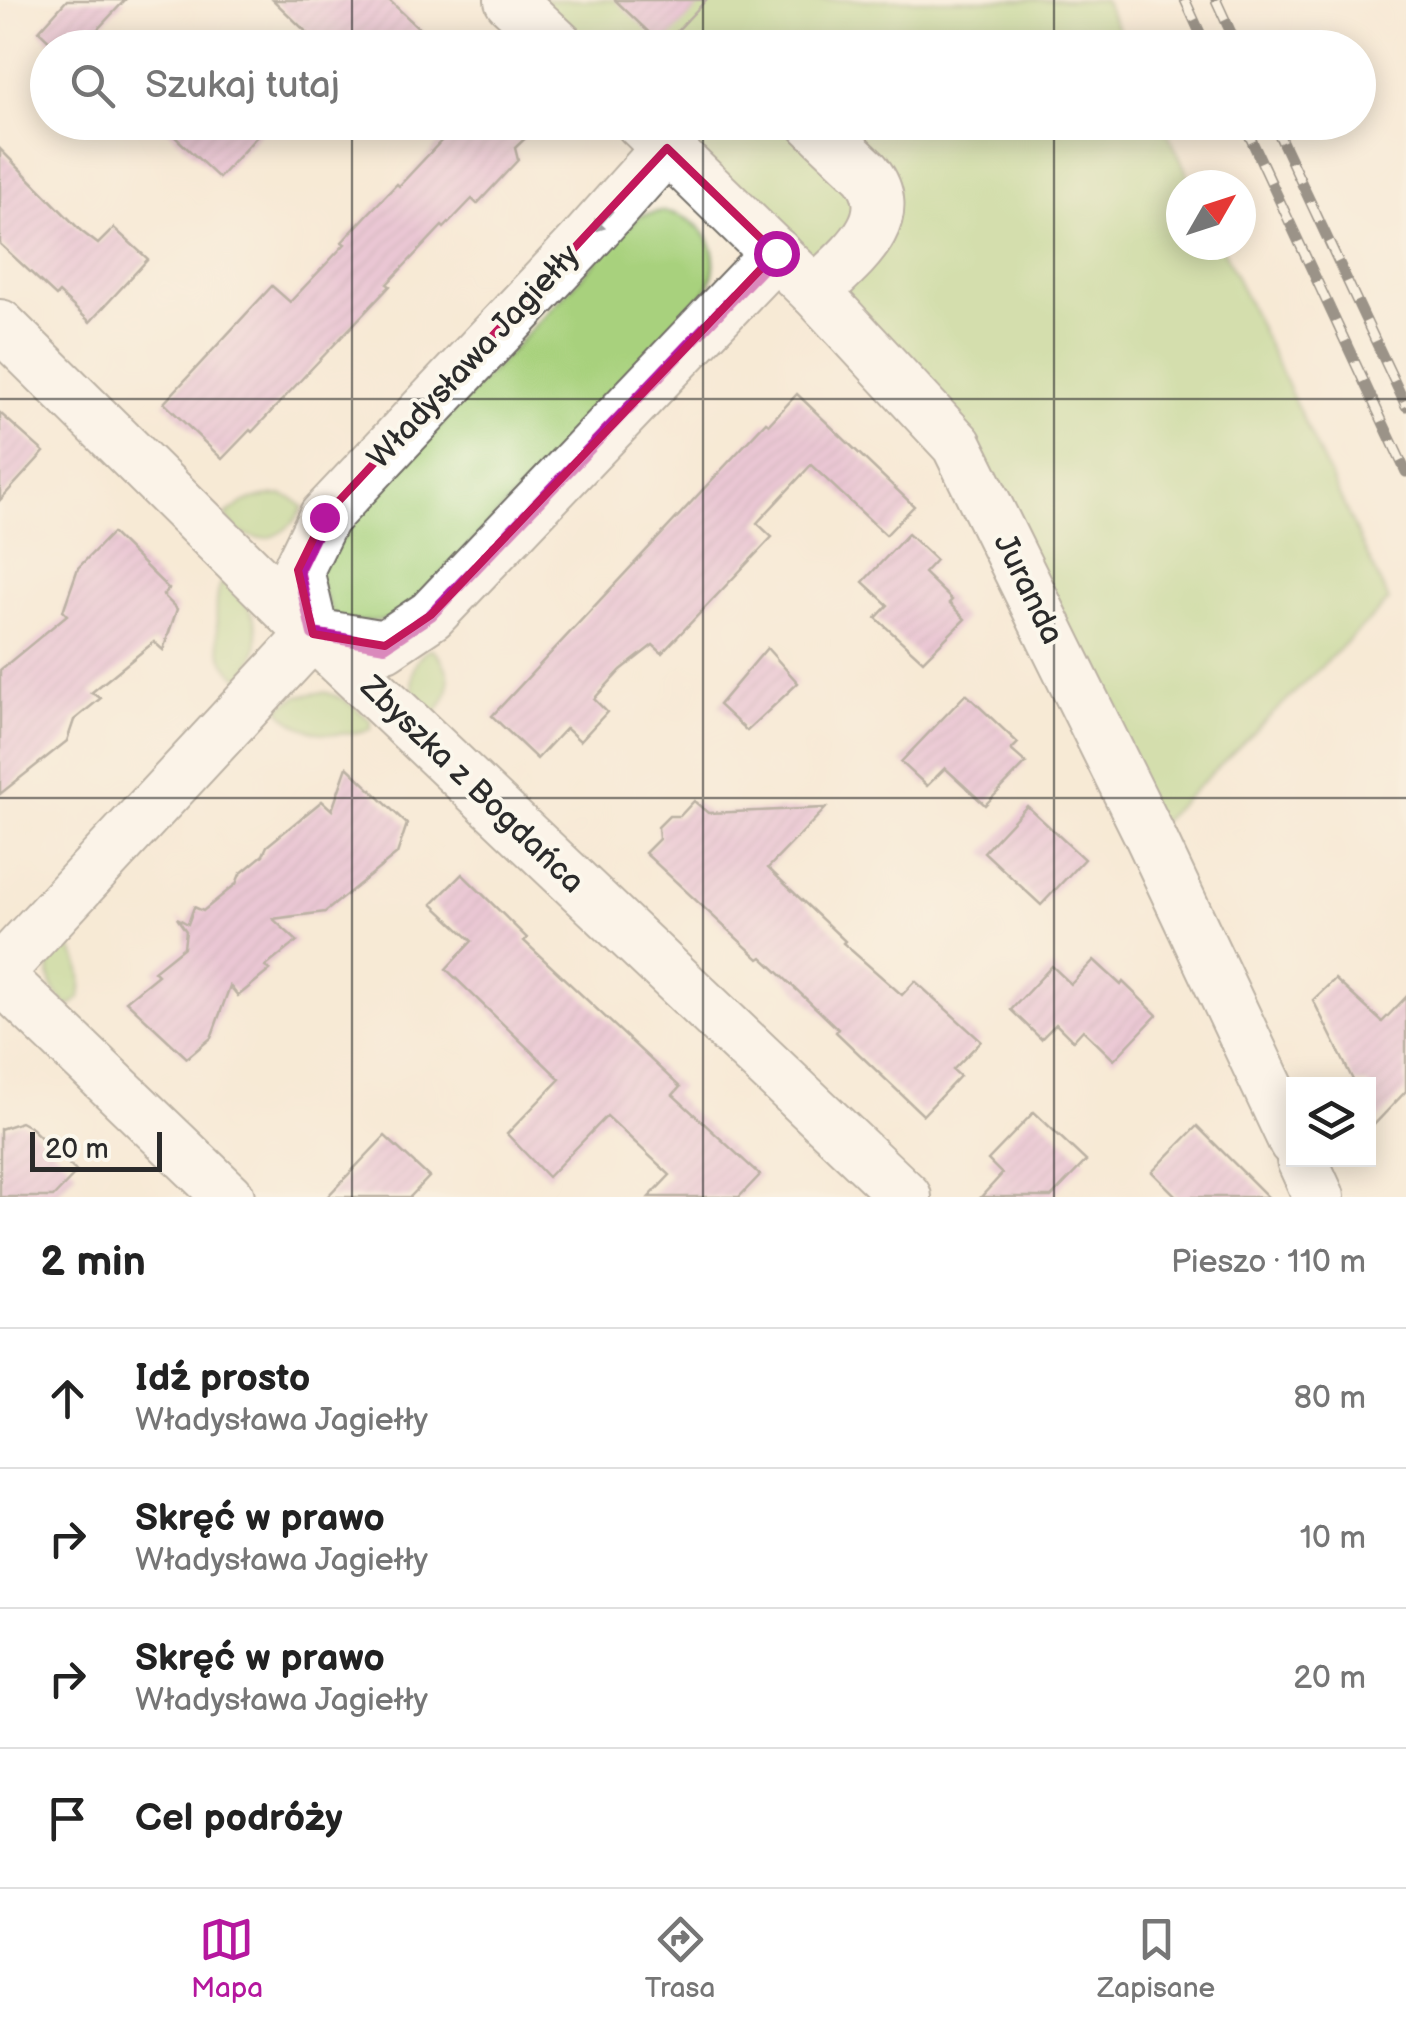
<!DOCTYPE html>
<html lang="pl">
<meta charset="utf-8">
<style>
body{margin:0;font-family:"Balsamiq Sans",sans-serif;background:#f6f6f6;color:#222}
.controls{position:absolute;right:30px;bottom:30px;display:grid;overflow:hidden;border-radius:0px;box-shadow:0 5px 25px #0003}
.controls button{width:90px;height:90px;display:grid;place-items:center;padding:0;border:0;border-bottom:2px solid #e0e0e0;background:#fff;color:#222;font:50px sans-serif}
.compass{position:absolute;left:1166px;top:170px;width:90px;height:90px;border-radius:50%;background:#fff;box-shadow:0 5px 25px #0003;rotate:51deg}
.scale{position:absolute;left:30px;bottom:25px;width:132px;box-sizing:border-box;padding-left:10px;border:5px solid #2b2b2b;border-top:0;font-size:28px;line-height:35px;white-space:nowrap;color:#2b2b2b;-webkit-text-stroke:8px #fbf7ec;paint-order:stroke}
.stop{position:absolute;width:30px;height:30px;margin:-22px;border:8px solid #b5179e;border-radius:50%;background:#fff}
.stop.end{background:#b5179e;border-color:#fff;box-shadow:0 2px 10px #0008}
.list{margin:0;padding:0;list-style:none}
h2{display:flex;justify-content:space-between;align-items:center;height:130px;margin:0;padding:0 40px;font-size:42px}
h2 small{font-size:32px;font-weight:400;color:#767676}
.list li{display:grid;grid-template-columns:65px 1fr auto;gap:30px;align-items:center;box-sizing:border-box;height:140px;padding:0 40px;border-top:2px solid #e0e0e0}
.list b{display:block;font-size:38px;white-space:nowrap}
.list p{margin:0;font-size:32px;white-space:nowrap;color:#767676}
.list em{font-size:32px;font-style:normal;color:#767676}
.icon{flex:none;width:55px;height:55px;fill:none;stroke:currentColor;stroke-width:2;stroke-linecap:round;stroke-linejoin:round}
.map{position:relative;flex:none;width:1406px;height:1197px;overflow:hidden}
.search{position:absolute;background:#fff;box-shadow:0 5px 25px #0003;left:30px;right:30px;top:30px;height:110px;display:flex;align-items:center;gap:25px;box-sizing:border-box;padding:0 35px;border-radius:55px;color:#767676;font-size:38px}
.sheet{height:690px;background:#fff}
nav{display:flex;justify-content:space-around;align-items:center;box-sizing:border-box;height:140px;border-top:2px solid #e0e0e0;background:#fff;font-size:28px;color:#767676}
nav a{display:grid;justify-items:center;gap:5px}
nav .on{color:#b5179e}
.map>svg:first-child{display:block}
.green{fill:#a8d17d;stroke:#6a7e54;stroke-width:2.5}
.building{fill:url(#building-hatch)}
.lines{fill:none;stroke-linecap:round;stroke-linejoin:round}
.minor-casing{stroke:#726e67;stroke-width:54}
.minor{stroke:#fff;stroke-width:50}
.rail-casing{stroke:#2b2b2b;stroke-width:11}
.rail{stroke:#fbf7ec;stroke-width:8;stroke-dasharray:22;stroke-linecap:butt}
.oneway{fill:#a0a0a0}
.route{stroke:#b5179e;stroke-width:12}
.marked{fill:none;stroke:#c2185b;stroke-width:8;stroke-linejoin:round}
.grid{fill:none;stroke:#2b2b2b;stroke-width:2.5;stroke-opacity:0.55}
.labels{text-anchor:middle;dominant-baseline:central;stroke-width:8;stroke-linejoin:round;paint-order:stroke}
.street-label{font-size:32px;fill:#2b2b2b;stroke:#fbf7ec}
</style>
<div class="map">
<svg width="1406" height="1197" viewBox="0 0 1406 1197">
<defs>
<pattern id="building-hatch" width="6" height="6" patternUnits="userSpaceOnUse" patternTransform="scale(2.5)"><rect width="6" height="6" fill="#da9dd3"/><path d="M-1 1l2-2M0 6l6-6M5 7l2-2" fill="none" stroke="#b180ab"/></pattern>
</defs>
<rect width="100%" height="100%" fill="#fbf7ec"/>
<filter id="ink" filterUnits="userSpaceOnUse"><feTurbulence type="fractalNoise" baseFrequency=".01" numOctaves="2"/><feDisplacementMap in="SourceGraphic" scale="20" xChannelSelector="R" yChannelSelector="G"/><feConvolveMatrix kernelMatrix="1 2 1 2 8 2 1 2 1" color-interpolation-filters="sRGB"/></filter>
<filter id="wash" filterUnits="userSpaceOnUse"><feTurbulence type="fractalNoise" baseFrequency=".0048" numOctaves="4" result="noise"/><feDisplacementMap in="SourceGraphic" scale="40" xChannelSelector="R" yChannelSelector="G"/><feGaussianBlur stdDeviation="2.25" result="paint"/><feColorMatrix in="noise" values="0 0 0 0 0 0 0 0 0 0 0 0 0 0 0 0 0 1.4 0 .05"/><feComposite in="paint" operator="in"/></filter>
<g filter="url(#wash)">
<rect width="100%" height="100%" fill="#f7ead6"/>
<g class="green">
<polygon points="510,0 1104,0 1127,47 561,47"/>
<polygon points="640,123 1163,123 1193,185 1181,185 1181,245 1221,245 1389,601 1149,834 957,445"/>
<path d="M 662,211 C 705,217 728,254 705,293 L 400,619 L 336,624 L 315,570 L 320,552 L 639,216 Z"/>
<path d="M 283,495 L 294,499 L 303,507 C 296,522 280,538 262,538 C 254,539 244,534 236,532 L 226,515 C 243,500 260,496 283,495 Z"/>
<path d="M 222,582 C 259,607 269,643 241,679 C 234,674 228,669 224,661 C 216,647 213,595 222,582 Z"/>
<path d="M 431,648 C 455,670 454,692 433,716 C 427,709 418,703 415,695 C 408,677 414,657 431,648 Z"/>
<path d="M 324,692 C 343,696 357,709 371,721 L 371,729 C 339,738 304,737 281,711 L 280,707 L 298,696 Z"/>
<path d="M 62,940 C 80,954 84,976 80,998 L 69,1007 C 45,987 43,965 62,940 Z"/>
</g>
<g id="blocks">
<g class="building">
<polygon points="67,0 125,0 80,48 57,48 39,31"/>
<polygon points="273,0 389,0 440,48 323,48"/>
<polygon points="615,0 706,0 663,46"/>
<polygon points="159,122 270,122 219,178"/>
<polygon points="459,122 542,122 515,148 518,160 477,204 472,199 444,228 442,226 387,284 390,286 313,367 252,432 250,430 222,459 164,403 272,286 290,302 345,244 342,242 369,213 397,184 399,186"/>
<polygon points="0,149 81,231 98,244 114,228 148,259 90,322 59,293 56,296 0,244"/>
<polygon points="797,394 914,506 886,535 811,465 757,523 772,537 662,653 653,645 621,670 594,699 607,712 580,741 566,728 537,759 492,716 766,422 769,424"/>
<polygon points="0,413 44,452 0,500"/>
<polygon points="112,533 169,589 163,595 177,609 163,650 154,642 91,693 101,698 74,720 67,741 0,794 0,670 67,615 63,611 78,568"/>
<polygon points="908,534 936,560 924,573 952,600 949,603 965,619 923,661 876,618 888,605 863,582"/>
<polygon points="767,648 798,683 747,731 719,705"/>
<polygon points="966,694 1018,743 1011,750 1026,763 985,805 945,768 927,786 901,762"/>
<polygon points="347,767 407,824 397,854 325,912 273,919 297,941 265,967 270,970 238,996 230,986 211,1038 187,1058 126,1001 158,975 154,971 184,947 186,931 177,918 188,924 194,907 203,911 236,884 240,874 263,855 267,846 322,801 332,810"/>
<polygon points="694,801 708,813 826,808 768,868 845,941 843,943 902,995 915,981 981,1041 953,1070 960,1076 923,1115 836,1032 838,1029 762,957 759,959 645,853 659,839 658,827 669,816 680,816"/>
<polygon points="1027,806 1084,859 1041,905 984,852"/>
<polygon points="462,874 527,938 524,941 680,1087 673,1095 760,1175 739,1197 649,1197 670,1175 607,1116 548,1177 507,1134 560,1079 446,969 472,941 432,904"/>
<polygon points="1094,960 1121,985 1123,982 1157,1015 1114,1060 1083,1030 1073,1041 1056,1024 1041,1039 1011,1010 1052,966 1071,984"/>
<polygon points="1335,979 1382,1022 1406,997 1406,1091 1368,1131 1368,1084 1355,1084 1313,1000"/>
<polygon points="1034,1112 1086,1161 1051,1197 981,1197 1002,1174 988,1160"/>
<polygon points="21,1122 30,1127 77,1172 53,1197 0,1197 0,1129"/>
<polygon points="1197,1126 1268,1197 1177,1197 1152,1172"/>
<polygon points="385,1136 429,1177 410,1197 327,1197"/>
</g>
</g>
</g>
<g filter="url(#ink)">
<use href="#blocks" fill-opacity="0" stroke="#726e67" stroke-width="2.5"/>
<g class="lines">
<g class="minor-casing">
<g id="minor">
<polyline points="510,0 561,48"/>
<polyline points="640,122 815,292 957,445 1149,834 1294,1142"/>
<path d="M 812,122 L 866,173 C 904,221 846,261 815,292"/>
<polyline points="0,325 313,634 906,1197"/>
<polyline points="313,634 298,570 324,517 584,241 667,148"/>
<polyline points="313,634 385,646 431,615 776,253"/>
<polyline points="0,971 313,634"/>
<polyline points="0,977 229,1197"/>
<polyline points="1302,1160 1319,1197"/>
</g>
</g>
<use href="#minor" class="minor"/>
<g class="rail-casing">
<g id="rail">
<polyline points="1185,0 1207,48"/>
<polyline points="1216,0 1238,48"/>
<polyline points="1243,122 1406,472"/>
<polyline points="1273,122 1406,406"/>
</g>
</g>
<use href="#rail" class="rail"/>
</g>
<defs><path id="oneway-solid" d="M-6-.8H1V-3.2L6.5 0L1 3.2V.8H-6Z" transform="scale(2.5)"/></defs>
<use class="oneway" href="#oneway-solid" transform="translate(602 221) rotate(132)"/>
</g>
<g class="lines" filter="url(#ink)">
<polyline class="route" points="324,517 298,570 313,634 385,646 431,615 776,253"/>
</g>
<path d="M0 0H1406V1197H0ZM 667,148 L 776,253 L 431,615 L 385,646 L 313,634 L 298,570 L 324,517 Z" fill="#f7ead6" fill-opacity=".55" fill-rule="evenodd"/>
<path class="marked" d="M 667,148 L 776,253 L 431,615 L 385,646 L 313,634 L 298,570 L 324,517 Z"/>
<path class="grid" d="M 352,0 L 352,48M 703,0 L 703,48M 1054,0 L 1054,48M 352,122 L 352,1197M 703,122 L 703,1197M 1054,122 L 1054,1197M 0,399 L 1406,399M 0,798 L 1406,798"/>
<g class="labels">
<g class="street-label">
<text transform="translate(474 357) rotate(-47)">Władysława Jagiełły</text>
<text transform="translate(1028 589) rotate(64)">Juranda</text>
<text transform="translate(472 785) rotate(44)">Zbyszka z Bogdańca</text>
</g>
</g>
</svg>
<div class="controls">
<button><svg class="icon" aria-label="layers" viewBox="0 0 24 24"><path d="M12 4l9 5-9 5-9-5zM3 14l9 5 9-5"/></svg></button>
</div>
<svg class="compass" viewBox="-18 -18 36 36"><path d="M0-13l5 13h-10z" fill="#e53935"/><path d="M0 13l5-13h-10z" fill="#767676"/></svg>
<div class="scale">20 m</div>
<div class="stop" style="left:776px;top:253px"></div>
<div class="stop end" style="left:324px;top:517px"></div>
<div class="search"><svg class="icon" aria-label="search" viewBox="0 0 24 24"><circle cx="10" cy="10" r="6"/><path d="M15 15l6 6"/></svg>Szukaj tutaj</div>
</div>
<section class="sheet">
<h2>2 min<small>Pieszo · 110 m</small></h2>
<ul class="list">
<li><svg class="icon" aria-label="ahead" viewBox="0 0 24 24"><path d="M12 20V5M6 11l6-6 6 6"/></svg><div><b>Idź prosto</b><p>Władysława Jagiełły</p></div><em>80 m</em></li>
<li><svg class="icon" aria-label="right" viewBox="0 0 24 24"><path d="M7 20v-9h11M14 6l5 5-5 5"/></svg><div><b>Skręć w prawo</b><p>Władysława Jagiełły</p></div><em>10 m</em></li>
<li><svg class="icon" aria-label="right" viewBox="0 0 24 24"><path d="M7 20v-9h11M14 6l5 5-5 5"/></svg><div><b>Skręć w prawo</b><p>Władysława Jagiełły</p></div><em>20 m</em></li>
<li><svg class="icon" aria-label="arrive" viewBox="0 0 24 24"><path d="M6 21V4h12l-3 4 3 4H6"/></svg><div><b>Cel podróży</b></div></li>
</ul>
</section>
<nav>
<a class="on"><svg class="icon" aria-label="map" viewBox="0 0 24 24"><path d="M3 6l6-2 6 2 6-2v14l-6 2-6-2-6 2zM9 4v14M15 6v14"/></svg>Mapa</a>
<a><svg class="icon" aria-label="directions" viewBox="0 0 24 24"><path d="M12 3l9 9-9 9-9-9zM9 14v-3h6M13 9l2 2-2 2"/></svg>Trasa</a>
<a><svg class="icon" aria-label="saved" viewBox="0 0 24 24"><path d="M7 4h10v16l-5-4-5 4z"/></svg>Zapisane</a>
</nav>
